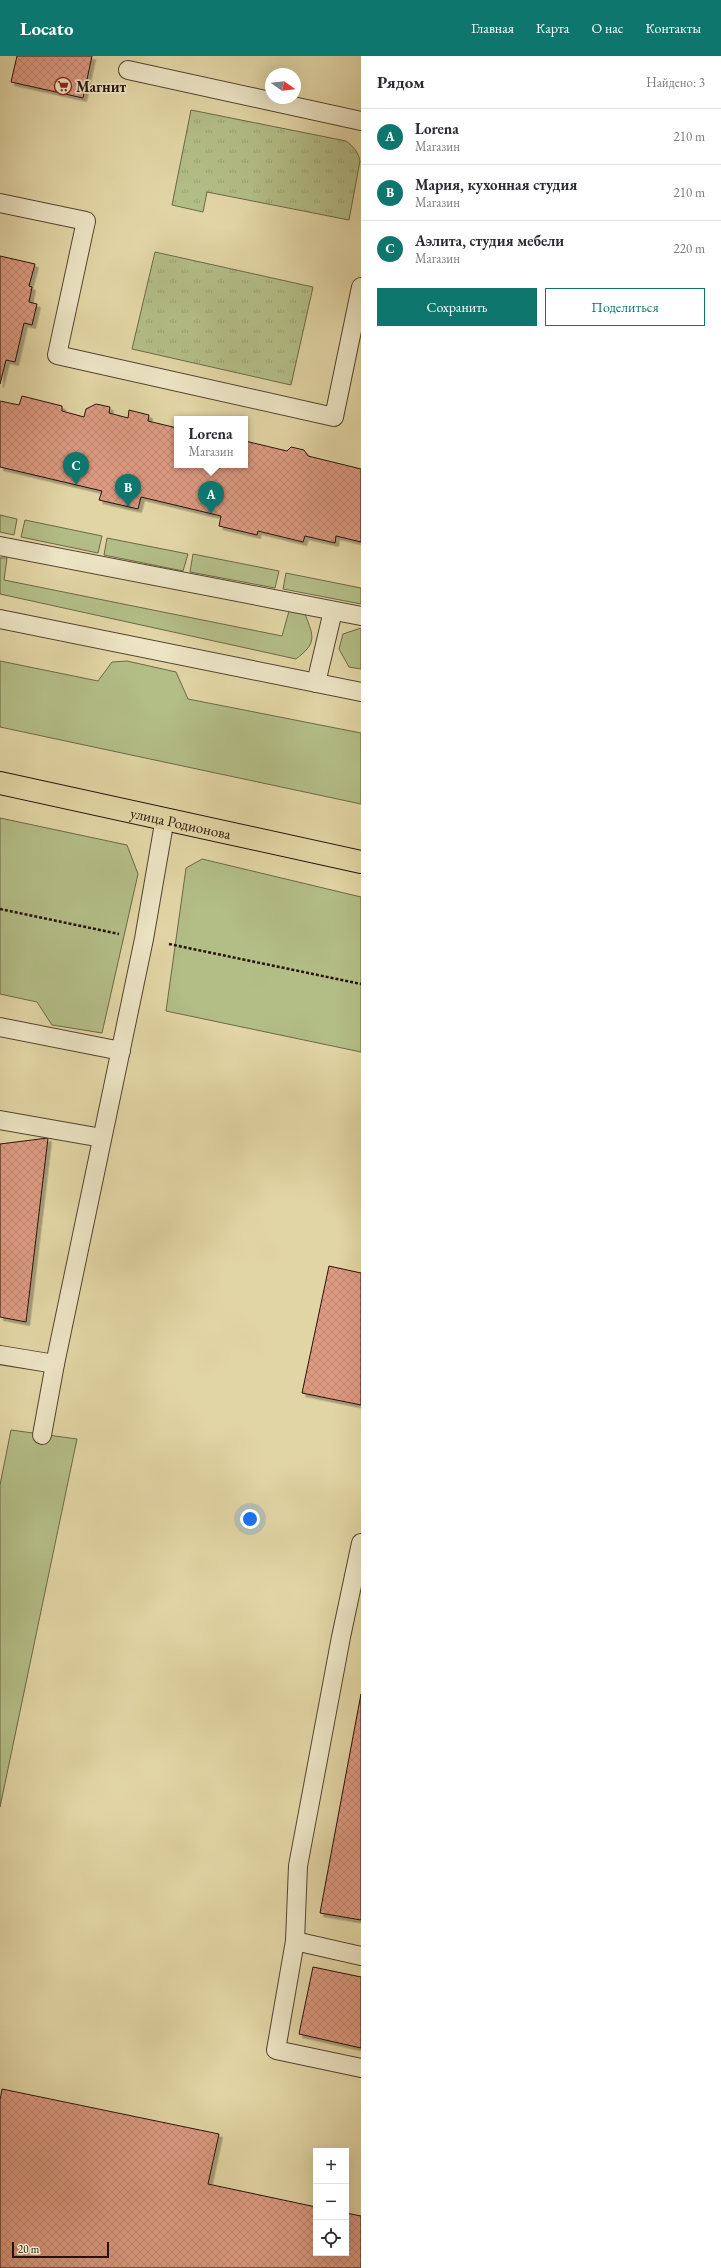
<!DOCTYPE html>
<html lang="ru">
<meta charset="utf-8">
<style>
body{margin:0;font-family:"EB Garamond",serif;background:#f7f7f7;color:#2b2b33}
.controls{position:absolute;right:12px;bottom:12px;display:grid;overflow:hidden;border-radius:0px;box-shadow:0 4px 16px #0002}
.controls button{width:36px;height:36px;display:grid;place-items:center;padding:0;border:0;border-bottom:1px solid #e1e1e2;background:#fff;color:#2b2b33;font:20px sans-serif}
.compass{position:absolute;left:265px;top:12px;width:36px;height:36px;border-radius:50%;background:#fff;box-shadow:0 4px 16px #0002;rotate:104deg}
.scale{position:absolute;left:12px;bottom:10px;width:97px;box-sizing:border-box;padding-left:4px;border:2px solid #251209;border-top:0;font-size:11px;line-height:14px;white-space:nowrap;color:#251209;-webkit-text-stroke:3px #ece4c4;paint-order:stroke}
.you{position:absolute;left:250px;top:1463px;width:14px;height:14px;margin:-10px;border:3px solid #fff;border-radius:50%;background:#1a73e8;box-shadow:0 0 0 6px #1a73e833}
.badge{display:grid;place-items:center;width:26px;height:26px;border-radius:50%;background:#0f766e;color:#fff;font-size:13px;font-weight:700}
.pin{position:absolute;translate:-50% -33px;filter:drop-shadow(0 1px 2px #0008)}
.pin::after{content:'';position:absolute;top:21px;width:14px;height:12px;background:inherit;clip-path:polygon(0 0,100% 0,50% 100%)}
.popup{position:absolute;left:174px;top:360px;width:74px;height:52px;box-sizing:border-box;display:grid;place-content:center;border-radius:0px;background:#fff;filter:drop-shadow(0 1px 3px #0005);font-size:13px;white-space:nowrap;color:#7c7c81}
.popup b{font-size:15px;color:#2b2b33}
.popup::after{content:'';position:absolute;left:50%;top:100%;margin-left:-8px;border:8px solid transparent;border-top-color:#fff}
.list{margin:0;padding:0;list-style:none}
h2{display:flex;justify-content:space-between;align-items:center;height:52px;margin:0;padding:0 16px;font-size:17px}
h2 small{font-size:13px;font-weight:400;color:#7c7c81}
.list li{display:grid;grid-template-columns:26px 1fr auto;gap:12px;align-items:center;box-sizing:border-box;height:56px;padding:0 16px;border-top:1px solid #e1e1e2}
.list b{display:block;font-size:15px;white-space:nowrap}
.list p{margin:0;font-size:13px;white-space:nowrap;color:#7c7c81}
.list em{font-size:13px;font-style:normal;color:#7c7c81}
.actions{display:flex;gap:8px;padding:12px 16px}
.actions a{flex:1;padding:9px 0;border:1px solid #0f766e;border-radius:0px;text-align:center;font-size:14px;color:#0f766e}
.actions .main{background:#0f766e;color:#fff}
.icon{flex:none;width:22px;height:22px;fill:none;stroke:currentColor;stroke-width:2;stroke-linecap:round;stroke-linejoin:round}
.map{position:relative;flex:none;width:361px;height:2212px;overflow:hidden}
header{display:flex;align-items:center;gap:24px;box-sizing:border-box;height:56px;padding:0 20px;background:#0f766e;color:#fff}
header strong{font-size:19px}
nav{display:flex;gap:22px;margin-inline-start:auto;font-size:14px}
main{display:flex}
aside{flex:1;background:#fff}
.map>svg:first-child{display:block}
.grass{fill:#b3bd86;stroke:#6c6848}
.park{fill:url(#park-tufts);stroke:#6c6848}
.building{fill:url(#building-cross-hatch);stroke:#251209;filter:url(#shadow)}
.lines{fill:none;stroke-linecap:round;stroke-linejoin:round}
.service-casing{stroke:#544330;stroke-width:20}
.primary-casing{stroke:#251209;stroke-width:24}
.path{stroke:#251209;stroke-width:2.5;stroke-dasharray:3 2;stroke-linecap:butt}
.service{stroke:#ece4c4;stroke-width:18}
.primary{stroke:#e2d5a5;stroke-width:22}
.labels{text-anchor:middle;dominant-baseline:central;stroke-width:3.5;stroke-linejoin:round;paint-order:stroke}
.poi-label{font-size:15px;font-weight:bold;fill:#251209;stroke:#ece4c4;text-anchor:start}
.street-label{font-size:15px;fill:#251209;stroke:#ece4c4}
</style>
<header>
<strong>Locato</strong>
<nav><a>Главная</a><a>Карта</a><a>О нас</a><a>Контакты</a></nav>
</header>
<main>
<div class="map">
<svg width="361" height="2212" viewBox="0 0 361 2212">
<defs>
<pattern id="park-tufts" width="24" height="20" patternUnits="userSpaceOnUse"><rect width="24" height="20" fill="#b3bd86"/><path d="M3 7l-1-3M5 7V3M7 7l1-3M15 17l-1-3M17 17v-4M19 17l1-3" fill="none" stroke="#9aa172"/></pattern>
<pattern id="building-cross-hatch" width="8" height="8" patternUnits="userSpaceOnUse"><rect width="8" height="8" fill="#dd9b82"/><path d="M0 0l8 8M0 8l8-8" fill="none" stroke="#be846f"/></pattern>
<filter id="shadow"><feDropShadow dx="3.5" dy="3.5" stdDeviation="0" flood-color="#0004"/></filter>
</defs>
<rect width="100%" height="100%" fill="#e2d5a5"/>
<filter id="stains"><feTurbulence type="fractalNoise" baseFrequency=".005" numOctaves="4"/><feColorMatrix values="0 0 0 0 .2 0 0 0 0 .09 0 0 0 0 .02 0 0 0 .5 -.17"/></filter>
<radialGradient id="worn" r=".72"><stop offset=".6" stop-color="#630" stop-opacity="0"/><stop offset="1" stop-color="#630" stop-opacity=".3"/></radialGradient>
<g class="grass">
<polygon points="0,459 17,463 14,479 0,476"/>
<polygon points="25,464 102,480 98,497 21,481"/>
<polygon points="107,482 188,498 183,515 104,499"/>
<polygon points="193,498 279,515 275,532 190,516"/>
<path d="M 0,502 L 7,502 L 4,524 L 282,580 L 289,555 L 305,558 C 314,581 317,587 296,603 L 0,538 Z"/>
<polygon points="286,517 361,532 361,548 283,533"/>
<polygon points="361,572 361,613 349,611 339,593 343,578"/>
<polygon points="0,605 98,625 112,606 127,605 176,616 188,643 361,677 361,748 0,671"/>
<polygon points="0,762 127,789 138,818 102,977 52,969 37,946 0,938"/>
<polygon points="202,803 361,841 361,996 166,955 186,812"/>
<polygon points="11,1374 77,1383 0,1751 0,1429"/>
</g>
<g class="park">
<path d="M 191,54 L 346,85 C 354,91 358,96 360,105 L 349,164 L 207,136 L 203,156 L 172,149 Z"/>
<polygon points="155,196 313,231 291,329 132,293"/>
</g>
<g class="building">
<polygon points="17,0 92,0 83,42 11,26"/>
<polygon points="0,200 35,208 29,230 32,231 29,246 37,248 32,269 24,267 15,306 6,304 0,328"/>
<polygon points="22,340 62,350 62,355 84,361 86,353 96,348 110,351 109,357 128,362 129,354 149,359 148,365 177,372 177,409 245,409 245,385 287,395 291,391 304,394 308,400 361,413 361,486 336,480 335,487 305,480 303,486 258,475 257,479 219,470 221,460 141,441 138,453 99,444 102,435 0,411 0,345 19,349"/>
<polygon points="48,1082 26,1266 0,1261 0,1088"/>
<polygon points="329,1210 361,1217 361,1349 302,1337"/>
<polygon points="361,1638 361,1864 320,1857"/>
<polygon points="313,1911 361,1921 361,1992 299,1978"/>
<polygon points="2,2033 219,2078 208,2128 316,2151 316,2197 346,2197 346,2157 361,2160 361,2212 0,2212 0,2044"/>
</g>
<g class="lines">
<g class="service-casing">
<g id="service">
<polyline points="128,14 361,65"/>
<polyline points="0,147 86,165 57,299 334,361 361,231"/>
<polyline points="0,490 361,560"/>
<polyline points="0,563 361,636"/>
<polyline points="316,627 333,555"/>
<polyline points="0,971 121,995"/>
<polyline points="0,1064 102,1082"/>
<polyline points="0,1299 55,1308 144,883 165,762"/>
<polyline points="42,1379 55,1308"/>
<polyline points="295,1885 298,1810 341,1581 361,1487"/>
<polyline points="361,1900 295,1885 276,1994 361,2012"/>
</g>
</g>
<g class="primary-casing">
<g id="primary">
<path id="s1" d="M 0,727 L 361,806"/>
</g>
</g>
<g class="path">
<polyline points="0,853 119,878"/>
<polyline points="169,888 361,928"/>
</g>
<use href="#service" class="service"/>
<use href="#primary" class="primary"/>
</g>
<defs>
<g id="supermarket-ring" transform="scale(0.9)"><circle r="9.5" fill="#ece4c4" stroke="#8f2418" stroke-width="1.5"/><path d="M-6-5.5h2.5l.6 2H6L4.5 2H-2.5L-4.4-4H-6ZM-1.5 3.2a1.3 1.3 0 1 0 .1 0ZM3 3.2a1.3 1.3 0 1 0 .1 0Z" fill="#8f2418"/></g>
</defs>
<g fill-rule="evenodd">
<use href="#supermarket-ring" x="63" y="30"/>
</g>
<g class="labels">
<g class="poi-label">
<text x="76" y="30">Магнит</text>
</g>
<g class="street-label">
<text stroke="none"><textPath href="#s1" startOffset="185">улица Родионова</textPath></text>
</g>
</g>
<rect width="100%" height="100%" filter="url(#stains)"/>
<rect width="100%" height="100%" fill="url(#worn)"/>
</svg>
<div class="controls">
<button>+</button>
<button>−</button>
<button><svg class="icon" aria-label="locate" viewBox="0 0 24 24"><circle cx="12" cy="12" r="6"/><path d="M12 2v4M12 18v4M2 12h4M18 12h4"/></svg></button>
</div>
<svg class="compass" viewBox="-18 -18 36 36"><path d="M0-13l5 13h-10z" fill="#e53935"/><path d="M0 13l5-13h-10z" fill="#7c7c81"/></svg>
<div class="scale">20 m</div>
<div class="you"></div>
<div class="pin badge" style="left:211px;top:458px">A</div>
<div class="popup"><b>Lorena</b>Магазин</div>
<div class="pin badge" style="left:128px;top:451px">B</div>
<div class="pin badge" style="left:76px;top:429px">C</div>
</div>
<aside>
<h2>Рядом<small>Найдено: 3</small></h2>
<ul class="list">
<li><span class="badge">A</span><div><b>Lorena</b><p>Магазин</p></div><em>210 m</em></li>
<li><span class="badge">B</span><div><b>Мария, кухонная студия</b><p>Магазин</p></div><em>210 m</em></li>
<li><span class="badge">C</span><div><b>Аэлита, студия мебели</b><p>Магазин</p></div><em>220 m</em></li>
</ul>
<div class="actions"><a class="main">Сохранить</a><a>Поделиться</a></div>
</aside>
</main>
